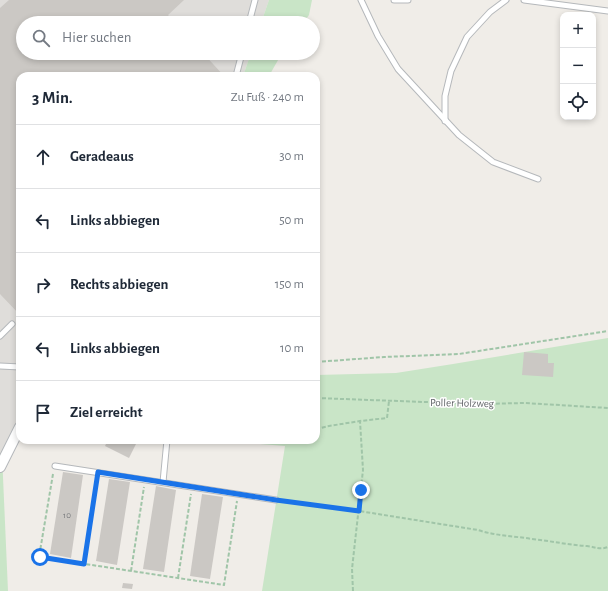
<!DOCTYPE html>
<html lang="de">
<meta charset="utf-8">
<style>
body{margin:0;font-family:"Alegreya Sans",sans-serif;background:#f2f2f3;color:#1f2937}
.controls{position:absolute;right:12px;top:12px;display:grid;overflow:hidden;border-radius:8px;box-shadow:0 2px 6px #0003}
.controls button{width:36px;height:36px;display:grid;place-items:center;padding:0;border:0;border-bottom:1px solid #e0e1e3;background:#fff;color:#1f2937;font:20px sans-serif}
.stop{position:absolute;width:12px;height:12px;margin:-9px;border:3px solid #1a73e8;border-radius:50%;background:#fff}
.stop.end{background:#1a73e8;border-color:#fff;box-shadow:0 1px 4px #0008}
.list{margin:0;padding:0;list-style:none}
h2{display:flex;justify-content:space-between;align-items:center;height:52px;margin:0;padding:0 16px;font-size:17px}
h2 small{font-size:13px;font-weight:400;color:#747a83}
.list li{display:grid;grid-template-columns:26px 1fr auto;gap:12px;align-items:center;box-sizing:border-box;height:64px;padding:0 16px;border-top:1px solid #e0e1e3}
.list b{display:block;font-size:15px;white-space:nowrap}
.list em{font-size:13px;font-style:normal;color:#747a83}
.icon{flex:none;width:22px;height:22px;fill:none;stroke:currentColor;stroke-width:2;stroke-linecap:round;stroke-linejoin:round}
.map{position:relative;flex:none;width:608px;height:591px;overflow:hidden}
.search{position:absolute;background:#fff;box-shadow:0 2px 6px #0003;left:16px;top:16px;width:304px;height:44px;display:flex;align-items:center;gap:10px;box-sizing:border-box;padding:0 14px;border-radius:22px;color:#747a83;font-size:15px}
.panel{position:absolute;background:#fff;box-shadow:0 2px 6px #0003;left:16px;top:72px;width:304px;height:372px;border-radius:12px}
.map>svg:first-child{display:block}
.industrial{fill:#dfddda}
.green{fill:#c9e5c7}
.building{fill:#cbc8c4}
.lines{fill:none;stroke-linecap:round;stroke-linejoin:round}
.service-casing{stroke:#b5b8bb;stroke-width:7}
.minor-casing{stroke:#b5b8bb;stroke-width:12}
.path{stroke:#a0c5a8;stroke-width:2;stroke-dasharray:4 2;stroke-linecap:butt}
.service{stroke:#fff;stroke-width:5}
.minor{stroke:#fff;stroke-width:10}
.route{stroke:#1a73e8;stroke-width:5}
.labels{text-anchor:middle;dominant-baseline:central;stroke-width:3;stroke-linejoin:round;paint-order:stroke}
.number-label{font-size:9px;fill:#7a7c7e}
.street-label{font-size:11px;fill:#5f6366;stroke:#fff}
</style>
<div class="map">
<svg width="608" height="591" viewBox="0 0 608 591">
<rect width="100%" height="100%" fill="#f0ede8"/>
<polygon class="industrial" points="0,0 269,0 261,23 23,23 23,53 251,53 243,76 20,76 20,418 0,459"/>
<g class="green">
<polygon points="269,0 312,0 309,15 303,23 261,23"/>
<polygon points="251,53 282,53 269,76 243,76"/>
<polygon points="608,338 608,591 262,591 285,446 207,440 316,440 316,375 396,373 453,364"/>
<polygon points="2,454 8,591 0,591 0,459"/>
</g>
<g class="building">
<polygon points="9,0 184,0 168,15 175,23 23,23 23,53 203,53 224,76 20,76 20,315 0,294 0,8"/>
<polygon points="524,352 548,354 548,363 554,363 553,377 522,375"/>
<polygon points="108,440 138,440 129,458 105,446"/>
<polygon points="63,472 83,475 71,558 50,554"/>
<polygon points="109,479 130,482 117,565 96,561"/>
<polygon points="156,486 176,490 164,572 143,569"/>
<polygon points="202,494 223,497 210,579 190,576"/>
<polygon points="123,583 133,584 132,589 122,588"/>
</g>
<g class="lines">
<g class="service-casing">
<g id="service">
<polyline points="361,0 378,36 398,69 459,135 493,162 538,179"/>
<polyline points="394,0 408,0"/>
<polyline points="524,0 608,11"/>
<polyline points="249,23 255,0"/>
<polyline points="236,76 242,53"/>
<polyline points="445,121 445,96 451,71 467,37 490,12 506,0"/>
<polyline points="0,336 12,324"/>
<polyline points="0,366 20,367"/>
<polyline points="55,466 276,500"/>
<polyline points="163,482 167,440"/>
</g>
</g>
<g class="minor-casing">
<polyline id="minor" points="0,467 20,427"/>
</g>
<g class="path">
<polyline points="316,362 384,357 459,354 608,331"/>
<polyline points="316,398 479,404 525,403 608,408"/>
<polyline points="316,429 329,426 360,421"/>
<polyline points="53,474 39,557 224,585 237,501"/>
<path d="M 283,501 L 359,511 L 478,530 C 496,536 514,536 532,539 C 551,541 569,545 587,546 C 595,547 600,550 608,547"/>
<polyline points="84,564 97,480"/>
<polyline points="131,571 144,487"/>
<polyline points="178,578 191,494"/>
<polyline points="353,591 352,569 363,470 360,421 387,418 389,401"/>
</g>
<use href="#service" class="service"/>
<use href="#minor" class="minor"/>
</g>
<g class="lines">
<polyline class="route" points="40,557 84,564 98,472 276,500 359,511 361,490"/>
</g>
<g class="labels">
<g class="number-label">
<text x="67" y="515">10</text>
</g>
<g class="street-label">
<text transform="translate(462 403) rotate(1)">Poller Holzweg</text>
</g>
</g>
</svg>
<div class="controls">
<button>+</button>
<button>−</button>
<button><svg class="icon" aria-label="locate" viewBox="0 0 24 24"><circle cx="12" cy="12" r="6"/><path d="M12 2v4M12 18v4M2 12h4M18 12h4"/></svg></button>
</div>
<div class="stop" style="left:40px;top:557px"></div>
<div class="stop end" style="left:361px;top:490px"></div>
<div class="search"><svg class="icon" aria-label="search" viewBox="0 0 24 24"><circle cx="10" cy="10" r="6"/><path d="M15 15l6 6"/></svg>Hier suchen</div>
<section class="panel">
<h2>3 Min.<small>Zu Fuß · 240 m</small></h2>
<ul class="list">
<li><svg class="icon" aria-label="ahead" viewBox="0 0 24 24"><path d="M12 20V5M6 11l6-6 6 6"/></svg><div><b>Geradeaus</b></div><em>30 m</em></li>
<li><svg class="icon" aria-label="left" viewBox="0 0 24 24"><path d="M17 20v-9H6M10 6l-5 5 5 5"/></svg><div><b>Links abbiegen</b></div><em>50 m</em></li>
<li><svg class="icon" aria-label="right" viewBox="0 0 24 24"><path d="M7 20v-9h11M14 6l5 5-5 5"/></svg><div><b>Rechts abbiegen</b></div><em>150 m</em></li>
<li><svg class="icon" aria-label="left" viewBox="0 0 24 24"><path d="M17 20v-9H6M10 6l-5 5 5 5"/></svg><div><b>Links abbiegen</b></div><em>10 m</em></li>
<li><svg class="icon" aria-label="arrive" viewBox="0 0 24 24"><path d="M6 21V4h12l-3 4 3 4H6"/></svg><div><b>Ziel erreicht</b></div></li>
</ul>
</section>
</div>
